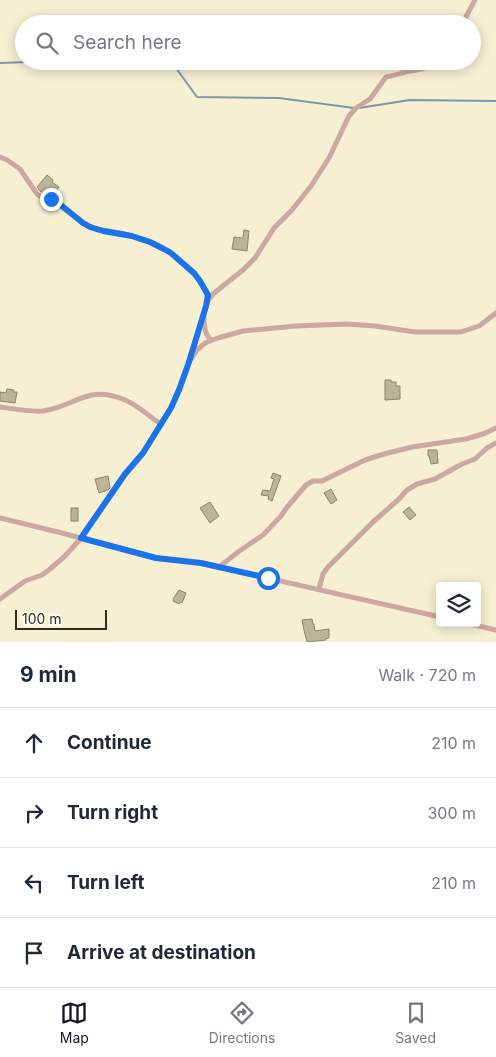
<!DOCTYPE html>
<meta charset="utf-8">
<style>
body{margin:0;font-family:Inter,sans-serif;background:#f6f6f7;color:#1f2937}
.controls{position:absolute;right:15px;bottom:15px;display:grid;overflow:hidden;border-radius:5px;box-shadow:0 2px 12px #0003}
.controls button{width:45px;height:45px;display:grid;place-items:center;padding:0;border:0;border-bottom:1px solid #e0e1e3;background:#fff;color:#1f2937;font:25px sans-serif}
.scale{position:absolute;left:15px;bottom:12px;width:92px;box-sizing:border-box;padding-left:5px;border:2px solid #302d22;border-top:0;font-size:14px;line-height:18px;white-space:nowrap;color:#302d22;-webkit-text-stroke:4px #fffcf0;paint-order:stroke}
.stop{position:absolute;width:15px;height:15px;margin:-11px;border:4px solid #1a73e8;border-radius:50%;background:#fff}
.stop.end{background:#1a73e8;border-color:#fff;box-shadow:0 1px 5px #0008}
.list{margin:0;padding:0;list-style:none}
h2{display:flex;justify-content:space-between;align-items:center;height:65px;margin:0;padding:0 20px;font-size:21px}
h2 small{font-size:16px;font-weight:400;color:#747a83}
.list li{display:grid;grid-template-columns:32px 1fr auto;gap:15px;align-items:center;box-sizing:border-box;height:70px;padding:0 20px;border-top:1px solid #e0e1e3}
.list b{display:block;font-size:19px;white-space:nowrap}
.list em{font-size:16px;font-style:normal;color:#747a83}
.icon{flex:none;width:28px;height:28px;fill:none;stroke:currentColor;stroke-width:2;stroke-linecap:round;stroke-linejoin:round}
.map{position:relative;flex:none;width:496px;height:642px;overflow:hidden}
.search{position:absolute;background:#fff;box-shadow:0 2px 12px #0003;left:15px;right:15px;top:15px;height:55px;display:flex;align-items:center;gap:12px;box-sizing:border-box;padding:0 18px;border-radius:28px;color:#747a83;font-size:19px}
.sheet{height:345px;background:#fff}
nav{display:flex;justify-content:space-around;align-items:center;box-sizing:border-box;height:70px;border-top:1px solid #e0e1e3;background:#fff;font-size:14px;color:#747a83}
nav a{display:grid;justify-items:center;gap:2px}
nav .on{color:#111827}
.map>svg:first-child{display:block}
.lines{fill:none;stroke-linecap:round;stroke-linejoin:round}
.stream{stroke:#7b98ab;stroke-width:2}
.building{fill:#bbb496;stroke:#8c856a}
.minor{stroke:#cda7a1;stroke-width:5}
.route{stroke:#1a73e8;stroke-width:6}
</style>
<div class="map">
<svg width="496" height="642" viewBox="0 0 496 642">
<rect width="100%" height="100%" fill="#f6efd2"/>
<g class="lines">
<g class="stream">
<polyline points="82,61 120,66 132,61"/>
<polyline points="171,61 197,97 279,98 354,108"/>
<polyline points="0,63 55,61"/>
<polyline points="359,108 410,100 496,101"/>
</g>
</g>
<g class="building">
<polygon points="47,175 53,180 52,182 59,187 53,195 49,192 47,194 45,194 40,191 37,187"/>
<polygon points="244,230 249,231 247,251 232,249 234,237 243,238"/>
<polygon points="385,380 391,380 391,382 396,382 396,386 400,386 400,399 385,400"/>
<polygon points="7,389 14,390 13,392 17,392 15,403 0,401 0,392 6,393"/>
<polygon points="428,450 437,450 438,463 431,464 429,456 428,456"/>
<polygon points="273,473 281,476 272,501 268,499 269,496 261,495 263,490 270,491 274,479 271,478"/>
<polygon points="108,476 110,488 108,490 99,493 95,479"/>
<polygon points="331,489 337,500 331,504 324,493"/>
<polygon points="210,502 219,516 210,523 200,508"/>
<polygon points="409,507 416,515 410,520 403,512"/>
<rect x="71" y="508" width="7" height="13"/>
<polygon points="179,590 186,593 182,603 180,602 179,604 173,601 174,599 173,599"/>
<polygon points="312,619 313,624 314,624 315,631 329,629 329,638 325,639 326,640 307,642 304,630 302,620"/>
</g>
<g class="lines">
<g class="minor">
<polyline points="462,24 475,0"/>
<polyline points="0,157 7,160 20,169 37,194 43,198 57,202 83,223 96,229 121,233 150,242 171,253 197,277 206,291 208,300"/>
<path d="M 204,315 C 204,325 204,333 211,340"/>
<path d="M 190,357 L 208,301 L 213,294 L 243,270 L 255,258 L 274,228 L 292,210 L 311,186 L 329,158 L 349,116 L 356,108 L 370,99 L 386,77 C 392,76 396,75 402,73 C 415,69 424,72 435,61"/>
<path d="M 0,407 C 14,409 29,412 43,411 C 77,406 87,384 125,400 C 138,405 149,417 161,424"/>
<polyline points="0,518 58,532 157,558 201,563 440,617"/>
<polyline points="219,567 238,552 263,535 281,516 288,506 306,485 313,481 322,481 365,460 384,454 412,447 466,439 483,434 496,428"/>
<polyline points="319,589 323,574 328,567 373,522 398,500 407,490 417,484 435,479 462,464 475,459 487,448 496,443"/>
<polyline points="0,599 25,581 42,575 50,569 65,556 81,538 125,474 143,453 149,443 171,408 179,390 189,362 197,350 205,343 218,338 243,331 296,326 346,324 375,326 415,332 461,332 479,326 496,313"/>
<polyline points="466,623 496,630"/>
</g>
</g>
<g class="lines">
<polyline class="route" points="51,199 57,202 83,223 90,227 103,231 132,236 150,242 164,249 171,253 194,273 200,281 208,295 206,306 189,362 179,390 171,408 143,453 125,474 81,538 156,558 201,563 268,578"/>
</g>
</svg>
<div class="controls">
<button><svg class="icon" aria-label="layers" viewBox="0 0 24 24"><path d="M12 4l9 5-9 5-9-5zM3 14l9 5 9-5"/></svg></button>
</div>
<div class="scale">100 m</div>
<div class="stop" style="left:268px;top:578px"></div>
<div class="stop end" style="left:51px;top:199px"></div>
<div class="search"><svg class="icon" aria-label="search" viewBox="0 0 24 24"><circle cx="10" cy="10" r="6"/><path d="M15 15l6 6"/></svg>Search here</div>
</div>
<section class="sheet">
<h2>9 min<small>Walk · 720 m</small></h2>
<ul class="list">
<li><svg class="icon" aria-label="ahead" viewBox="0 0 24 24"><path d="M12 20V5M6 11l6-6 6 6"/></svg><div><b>Continue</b></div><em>210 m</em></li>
<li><svg class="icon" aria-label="right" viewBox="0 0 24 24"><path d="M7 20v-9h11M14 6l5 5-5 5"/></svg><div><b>Turn right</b></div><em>300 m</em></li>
<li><svg class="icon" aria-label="left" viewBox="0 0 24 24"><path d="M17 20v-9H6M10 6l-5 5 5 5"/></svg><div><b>Turn left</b></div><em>210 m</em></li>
<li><svg class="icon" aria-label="arrive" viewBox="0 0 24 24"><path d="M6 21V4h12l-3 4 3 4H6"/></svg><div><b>Arrive at destination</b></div></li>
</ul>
</section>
<nav>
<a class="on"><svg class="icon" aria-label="map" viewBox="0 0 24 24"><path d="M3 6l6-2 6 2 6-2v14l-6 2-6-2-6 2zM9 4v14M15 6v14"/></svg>Map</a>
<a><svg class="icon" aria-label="directions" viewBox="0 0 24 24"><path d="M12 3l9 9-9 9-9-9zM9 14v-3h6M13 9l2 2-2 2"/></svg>Directions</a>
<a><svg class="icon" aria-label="saved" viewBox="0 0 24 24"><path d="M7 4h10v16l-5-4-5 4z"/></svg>Saved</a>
</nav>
